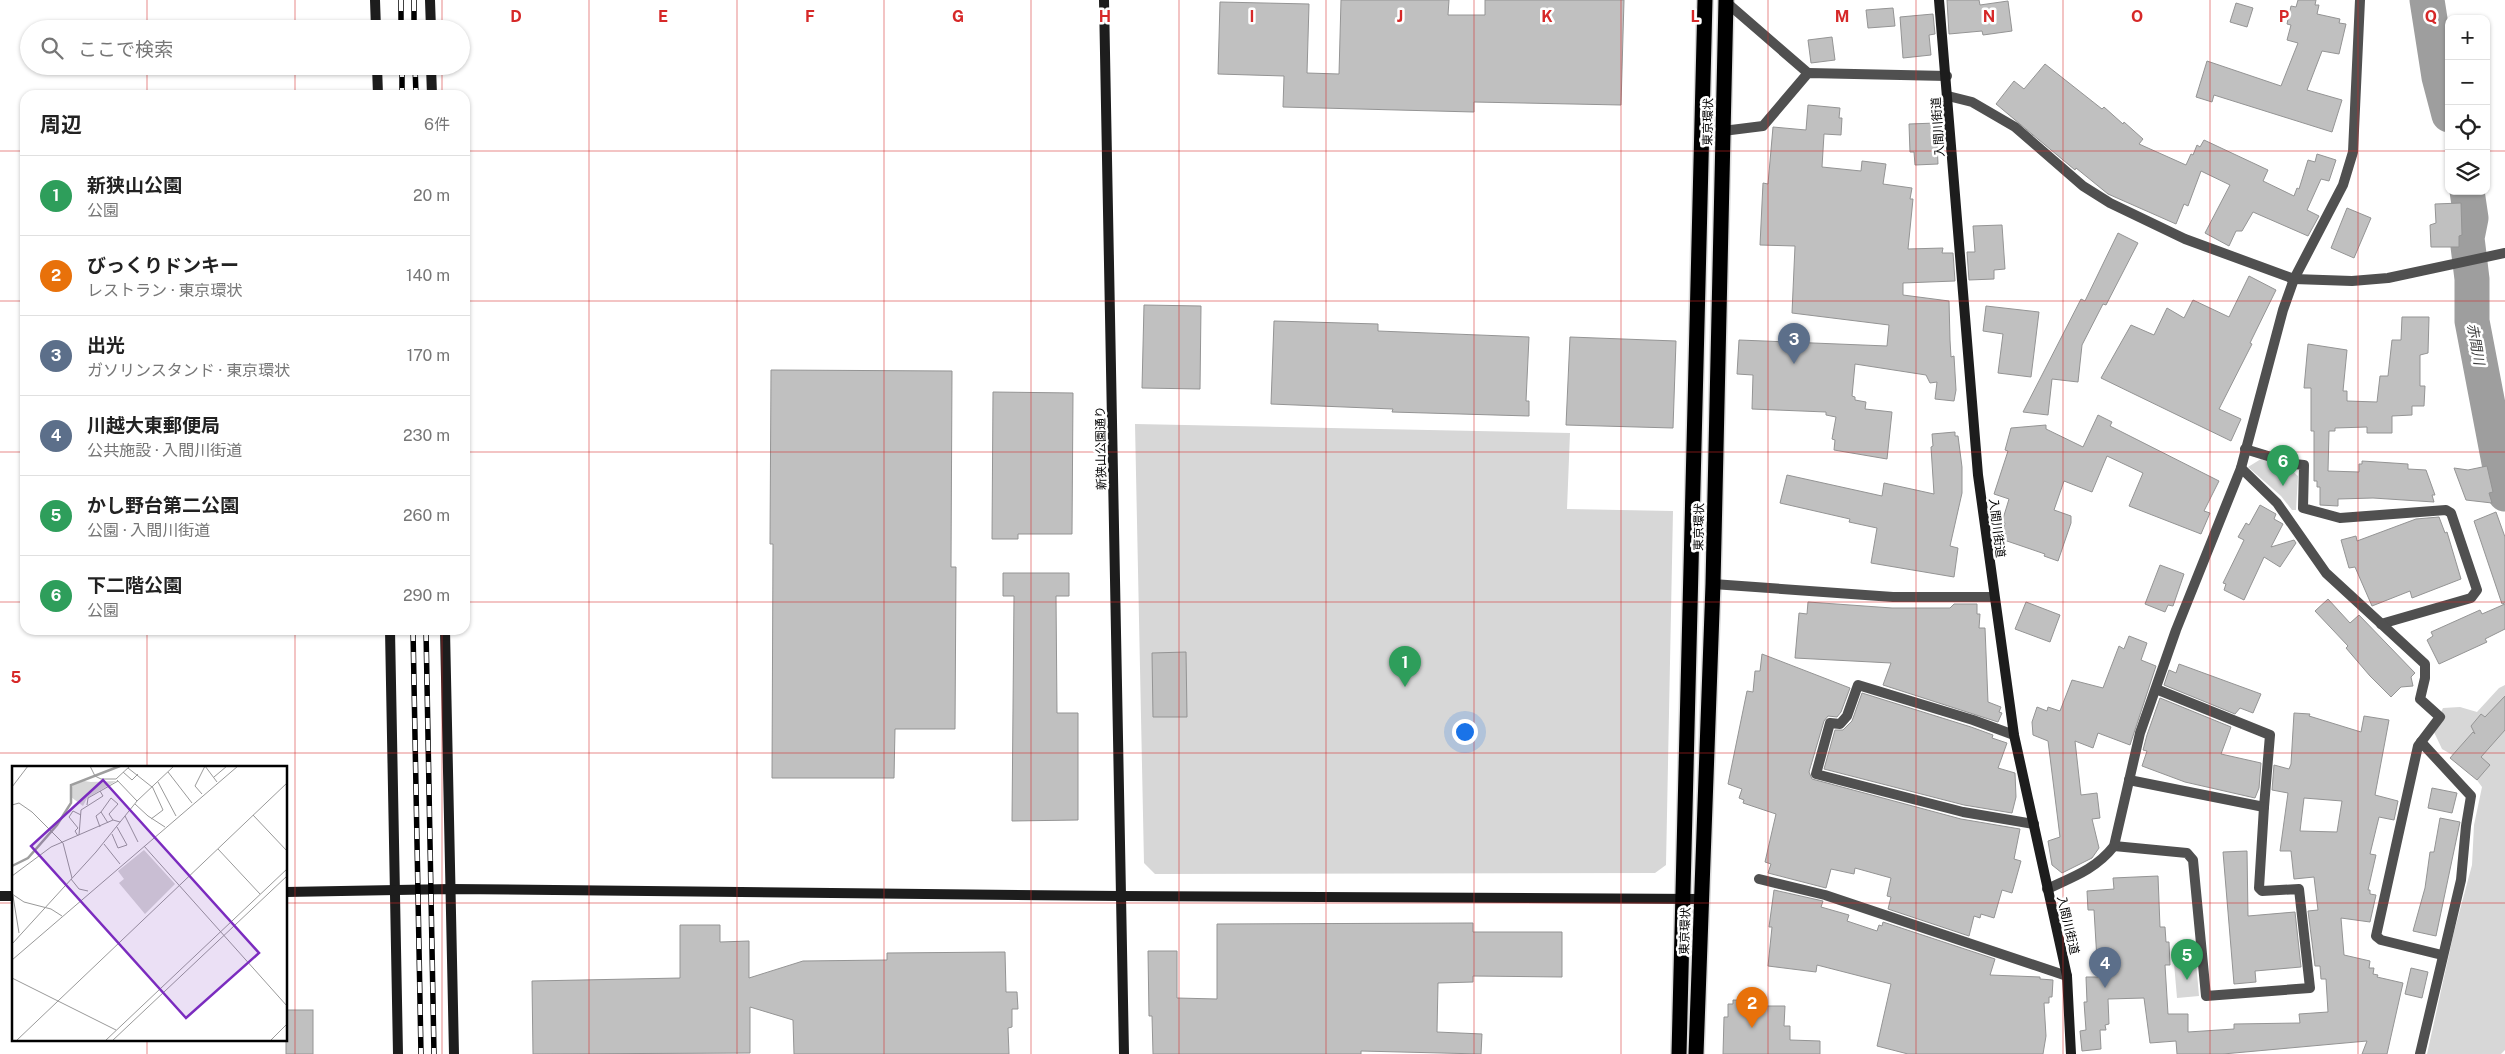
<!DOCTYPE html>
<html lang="ja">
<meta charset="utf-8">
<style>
body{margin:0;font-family:"Public Sans","Noto Sans JP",sans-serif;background:#f6f6f6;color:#222}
.controls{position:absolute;right:15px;top:15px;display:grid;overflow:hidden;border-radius:10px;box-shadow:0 1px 4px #0004}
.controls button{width:45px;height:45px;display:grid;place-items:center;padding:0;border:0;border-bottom:1px solid #e0e0e0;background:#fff;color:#222;font:25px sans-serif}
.you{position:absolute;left:1464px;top:731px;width:18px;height:18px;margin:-12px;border:4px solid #fff;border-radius:50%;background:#1a73e8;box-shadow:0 0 0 8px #1a73e833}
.badge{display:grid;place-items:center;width:32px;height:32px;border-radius:50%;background:#ea580c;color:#fff;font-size:16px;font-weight:700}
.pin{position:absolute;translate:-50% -41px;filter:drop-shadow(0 1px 2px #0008)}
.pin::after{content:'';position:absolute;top:26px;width:18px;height:15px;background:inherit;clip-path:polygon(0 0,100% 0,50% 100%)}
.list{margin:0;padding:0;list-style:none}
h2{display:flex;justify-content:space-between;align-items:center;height:65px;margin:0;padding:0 20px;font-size:21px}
h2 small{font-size:16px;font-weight:400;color:#767676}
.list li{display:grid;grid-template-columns:32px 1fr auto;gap:15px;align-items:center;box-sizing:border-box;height:80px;padding:0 20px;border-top:1px solid #e0e0e0}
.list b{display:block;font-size:19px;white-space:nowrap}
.list p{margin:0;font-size:16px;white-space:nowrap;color:#767676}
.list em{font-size:16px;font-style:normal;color:#767676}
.icon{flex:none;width:28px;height:28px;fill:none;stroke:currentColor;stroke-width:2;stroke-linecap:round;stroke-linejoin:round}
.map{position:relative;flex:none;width:2505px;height:1054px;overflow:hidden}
.search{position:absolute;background:#fff;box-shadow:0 1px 4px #0004;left:20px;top:20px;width:450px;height:55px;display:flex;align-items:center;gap:12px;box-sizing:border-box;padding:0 18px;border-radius:28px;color:#767676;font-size:19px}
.panel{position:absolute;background:#fff;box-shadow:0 1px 4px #0004;left:20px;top:90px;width:450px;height:545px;border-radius:15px}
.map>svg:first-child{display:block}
.green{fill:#d7d7d7}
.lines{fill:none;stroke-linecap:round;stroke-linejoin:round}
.river{stroke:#9e9e9e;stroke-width:35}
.building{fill:#c0c0c0;stroke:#949494;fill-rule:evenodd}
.highway-casing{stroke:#dbdbdb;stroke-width:18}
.street{stroke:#505050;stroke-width:10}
.secondary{stroke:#1d1d1d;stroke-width:10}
.highway{stroke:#000;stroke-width:15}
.rail-casing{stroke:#000;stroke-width:5.5}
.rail{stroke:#fff;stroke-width:4;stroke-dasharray:11;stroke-linecap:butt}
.grid{fill:none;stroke:#d62828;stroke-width:1;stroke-opacity:0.55}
.labels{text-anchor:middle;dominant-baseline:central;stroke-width:5;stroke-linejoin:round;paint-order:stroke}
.street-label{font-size:12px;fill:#000;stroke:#fff}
.water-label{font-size:14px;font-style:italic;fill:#3f3f3f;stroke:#fff}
.inset-river{fill:none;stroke:#9e9e9e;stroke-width:2.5}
.inset-road{fill:none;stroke:#999;stroke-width:1}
.view{fill:#7b2cbf;fill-opacity:0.15;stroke:#7b2cbf;stroke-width:2.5}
.inset-edge{fill:none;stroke:#000;stroke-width:2.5}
.grid-label{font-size:16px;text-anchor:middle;font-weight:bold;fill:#d62828;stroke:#fff;stroke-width:5;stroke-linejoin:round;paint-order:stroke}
</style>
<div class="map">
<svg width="2505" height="1054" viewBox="0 0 2505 1054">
<rect width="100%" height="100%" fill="#fff"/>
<g class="green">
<polygon points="1135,424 1570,433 1567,509 1673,511 1666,865 1655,873 1155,874 1144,863"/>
<polygon points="2261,459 2290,469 2298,476 2296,510 2292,510 2281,496 2248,467"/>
<polygon points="2505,685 2505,1050 2501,1054 2427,1054 2454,932 2472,865 2474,825 2482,787 2463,761 2442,749 2433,730 2443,708 2460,707 2477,712 2499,688"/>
<polygon points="2196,962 2199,996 2177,998 2174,963"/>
</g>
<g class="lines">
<g class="river">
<polyline points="2427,0 2439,77 2449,115"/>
<polyline points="2467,191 2471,218 2467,238 2472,279 2472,321 2505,494"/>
</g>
</g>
<g class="building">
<polygon points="1341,0 1449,0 1448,15 1485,15 1485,0 1624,0 1621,105 1474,102 1474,112 1283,107 1284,76 1218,74 1220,2 1309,4 1307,73 1339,74"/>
<polygon points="1947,0 1979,0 1980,5 2008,1 2012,31 1983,35 1982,31 1949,34"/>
<polygon points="2298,0 2316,0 2315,5 2319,5 2317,14 2340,19 2339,23 2346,24 2339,54 2322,51 2307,90 2342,100 2332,132 2214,95 2212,102 2196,97 2207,61 2281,86 2298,43 2287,40 2291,25 2287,24 2291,6 2296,7"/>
<polygon points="2236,3 2253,8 2247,27 2230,22"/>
<polygon points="1893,8 1895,26 1868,28 1866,10"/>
<polygon points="1933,14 1935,34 1929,35 1931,55 1903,58 1900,17"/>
<polygon points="1832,37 1835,60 1811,63 1808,40"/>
<polygon points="2045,64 2102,109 2104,107 2123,124 2124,122 2143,139 2139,144 2186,165 2191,154 2193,155 2197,145 2200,147 2204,140 2268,170 2263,181 2294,196 2297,188 2299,189 2308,160 2315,162 2317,154 2336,160 2329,181 2321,179 2307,210 2319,216 2308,236 2253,212 2242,231 2236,231 2229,246 2205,233 2230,185 2201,171 2188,206 2184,204 2176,224 2108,194 2076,168 2075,170 1996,104 2014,81 2024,89"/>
<polygon points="1808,105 1840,108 1839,118 1842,118 1841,135 1824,134 1822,167 1861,171 1862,161 1886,164 1883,184 1912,188 1910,199 1913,199 1908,249 1943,248 1942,253 1953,253 1955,281 1903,283 1903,295 1949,301 1950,340 1951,357 1954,356 1956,390 1954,401 1935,399 1937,382 1930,383 1926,375 1855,364 1852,396 1855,397 1855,400 1866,402 1865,409 1892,412 1887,459 1834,450 1835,440 1832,439 1836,417 1826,415 1826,412 1752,409 1753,375 1737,374 1739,340 1887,346 1889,325 1792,313 1795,246 1760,245 1763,183 1768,184 1773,127 1806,130"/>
<polygon points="1936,123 1938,164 1915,165 1914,152 1910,152 1909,124"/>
<polygon points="2461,203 2462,235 2459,236 2459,247 2431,247 2430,225 2436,223 2435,204"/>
<polygon points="2347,208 2371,218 2354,258 2331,248"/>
<polygon points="2002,225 2005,269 1994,270 1994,279 1969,280 1967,252 1975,252 1973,226"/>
<polygon points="2118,233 2138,243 2106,305 2103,304 2082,345 2078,382 2052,379 2048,415 2023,412 2081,299 2085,301"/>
<polygon points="2249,276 2276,290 2250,343 2252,344 2219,409 2241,419 2231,441 2101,378 2131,325 2154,335 2167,308 2184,318 2193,300 2229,317"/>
<polygon points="1144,305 1201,306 1200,389 1142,388"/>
<polygon points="1986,306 2039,312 2031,377 1998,373 2003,334 1983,331"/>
<polygon points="2402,317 2429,317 2428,353 2420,355 2420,386 2425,386 2424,406 2412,406 2412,415 2392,416 2392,433 2367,433 2367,427 2335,428 2335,431 2329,431 2328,471 2359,472 2359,464 2362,464 2362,461 2408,464 2408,469 2426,470 2435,495 2432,495 2434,502 2373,498 2338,499 2338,506 2320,505 2320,487 2317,487 2317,481 2314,481 2314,431 2311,431 2311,388 2304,388 2308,344 2347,350 2343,391 2347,391 2347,401 2377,402 2380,376 2388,376 2392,340 2401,340"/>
<polygon points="1274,321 1378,324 1378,331 1529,337 1526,401 1529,401 1529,416 1392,412 1393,409 1271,404"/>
<polygon points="1570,337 1676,341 1673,428 1566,425"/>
<polygon points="771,370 952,371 951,567 956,567 955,729 895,729 894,778 772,778 773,544 770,544"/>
<polygon points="993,392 1073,393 1072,534 1018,534 1018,539 992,539"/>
<polygon points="2098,415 2112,422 2110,426 2219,481 2204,511 2210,513 2201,534 2129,506 2143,473 2107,456 2092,492 2064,481 2054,510 2071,516 2071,523 2058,561 2044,556 2045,554 2004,540 2006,534 2003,533 2005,523 2002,522 2009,499 1994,494 2008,451 2005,450 2011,428 2046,425 2046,429 2083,447"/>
<polygon points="1955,432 1955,436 1958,436 1962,467 1962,493 1950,546 1958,548 1954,577 1871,563 1877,528 1849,522 1850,519 1780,503 1787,475 1882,496 1884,483 1934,494 1931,447 1933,446 1932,434"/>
<polygon points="2487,466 2493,492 2489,493 2492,503 2466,500 2454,468 2468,470"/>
<polygon points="2260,505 2276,514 2274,519 2283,524 2271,547 2294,540 2296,543 2280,567 2264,557 2244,600 2224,590 2226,584 2223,583 2244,540 2238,537 2246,523 2249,525"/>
<polygon points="2496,512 2505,537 2505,603 2502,604 2474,521"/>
<polygon points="2439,517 2445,533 2447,532 2461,579 2412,598 2410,591 2372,606 2355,567 2349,568 2341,540 2356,536 2357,541 2416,519"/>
<polygon points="2160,565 2184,574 2173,606 2168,605 2165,612 2145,604"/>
<polygon points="1003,573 1069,573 1069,596 1056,596 1057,713 1078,713 1078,820 1012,821 1014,596 1003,596"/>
<polygon points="2328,599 2350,623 2359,615 2415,673 2411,677 2413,686 2401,687 2391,697 2370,676 2346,648 2348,646 2315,611"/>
<polygon points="1808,602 1892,608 1950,608 1954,604 1977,604 1977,614 1980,614 1979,628 1985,628 1988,702 2001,707 1999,712 2002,713 1998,722 1883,685 1891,663 1795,658 1799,613 1807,614"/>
<polygon points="2026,602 2060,615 2050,642 2015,629"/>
<polygon points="2505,604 2505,629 2485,639 2487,642 2439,664 2427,640 2433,636 2431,632 2480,610 2482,614"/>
<polygon points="2129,636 2147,643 2141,660 2156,666 2130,745 2098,733 2093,748 2075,741 2081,795 2097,793 2100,818 2092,819 2099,848 2092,858 2062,873 2052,865 2048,841 2060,837 2048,741 2033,735 2032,722 2037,707 2047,711 2048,707 2060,711 2072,680 2103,688 2119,646 2124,649"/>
<polygon points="1186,652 1187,717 1153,717 1152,653"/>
<polygon points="1762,654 1850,688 1841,712 1837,717 1828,716 1824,721 1809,772 1812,779 1961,819 2020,829 2014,859 2021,861 2012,893 2002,890 1994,918 1981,914 1980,918 1974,916 1969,936 1888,909 1891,897 1887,896 1891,878 1855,868 1854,874 1831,869 1826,888 1768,873 1771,864 1765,862 1776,814 1743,803 1744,800 1739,798 1742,789 1728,784 1747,691 1753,692 1755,671 1760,671"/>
<polygon points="2179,664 2261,694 2253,713 2240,708 2235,714 2164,685 2169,670 2176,673"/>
<polygon points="1862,693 1971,727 1993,735 1992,738 2007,743 1998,768 2015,773 2016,797 2012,813 1964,805 1824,769 1835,730 1843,730 1852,721"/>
<polygon points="2505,696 2505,730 2481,757 2490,765 2477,780 2450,758 2473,732 2475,734 2471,726 2481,714 2485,717"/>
<polygon points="2160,698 2231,727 2221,754 2261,763 2259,788 2255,798 2185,782 2142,766 2147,751 2143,750 2147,735"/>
<path d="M 2294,713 L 2310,714 L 2309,716 L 2361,732 L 2364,716 L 2389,720 L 2375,795 L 2398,801 L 2394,820 L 2379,817 L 2370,854 L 2376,855 L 2368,890 L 2370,890 L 2370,894 L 2376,895 L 2370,922 L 2341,918 L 2344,955 L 2370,961 L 2369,968 L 2374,968 L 2373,974 L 2378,975 L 2377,977 L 2403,983 L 2387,1054 L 2362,1054 L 2367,1041 L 2223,1054 L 2177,1054 L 2176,1041 L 2150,1043 L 2144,998 L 2108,999 L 2109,1024 L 2105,1025 L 2106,1030 L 2100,1030 L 2101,1049 L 2082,1051 L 2080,1031 L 2086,1030 L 2084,1002 L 2087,1002 L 2086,977 L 2098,977 L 2094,910 L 2088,910 L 2087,891 L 2114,889 L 2113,878 L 2158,876 L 2160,927 L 2165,927 L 2166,942 L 2169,942 L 2170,965 L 2165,965 L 2168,1014 L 2188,1014 L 2188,1032 L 2234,1029 L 2234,1024 L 2300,1023 L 2299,1014 L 2328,1012 L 2326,979 L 2321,979 L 2320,966 L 2315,966 L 2308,911 L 2318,910 L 2314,877 L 2294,879 L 2291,851 L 2280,851 L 2288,793 L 2272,790 L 2274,765 L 2289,769 L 2291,764 ZM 2304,798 L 2342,801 L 2337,832 L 2300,831 Z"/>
<polygon points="2432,788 2457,793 2452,813 2428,808"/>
<polygon points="2440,818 2460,822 2436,936 2413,931 2425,888 2430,852 2434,852"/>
<polygon points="2247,851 2248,916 2295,912 2301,967 2255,971 2256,982 2234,984 2223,852"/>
<polygon points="1774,890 1823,901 1821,907 1849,915 1847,921 1877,931 1879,925 1882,926 1883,922 1995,959 1990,975 2040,977 2040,979 2053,980 2052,997 2049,997 2049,1003 2044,1003 2046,1036 2043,1054 1908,1054 1877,1046 1891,984 1817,965 1816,972 1768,966 1772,927 1769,927"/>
<polygon points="1473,923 1473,932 1562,932 1562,977 1473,976 1473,982 1438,983 1437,1032 1482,1034 1481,1054 1361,1051 1361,1054 1153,1054 1152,1016 1149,1016 1148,951 1177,951 1177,998 1217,999 1217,924"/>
<polygon points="680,925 720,925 720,942 749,941 749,978 803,961 887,960 887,953 1005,952 1006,992 1017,992 1018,1009 1012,1009 1012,1027 1008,1028 1009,1054 794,1054 793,1020 750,1007 750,1053 533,1054 532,981 680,978"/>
<polygon points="2411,968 2428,972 2422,998 2405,994"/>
<polygon points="1733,1000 1760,1001 1760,1006 1785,1006 1784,1026 1790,1026 1790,1040 1820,1041 1820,1054 1723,1054 1724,1017 1728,1017 1728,1004 1733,1004"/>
<rect x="286" y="1010" width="27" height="44"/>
</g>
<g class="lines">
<g class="highway-casing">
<g id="highway">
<polyline points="1679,1054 1705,0"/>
<polyline points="1696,1054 1713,584 1726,0"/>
</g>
</g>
<g class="street">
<polyline points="1726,2 1808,73"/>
<polyline points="1948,96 1972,102 2015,127 2083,186 2110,203 2185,239 2294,279 2352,281 2388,278 2505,253"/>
<polyline points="1723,131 1763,126 1808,73 1947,76"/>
<polyline points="2245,449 2294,464 2304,465 2303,508 2340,518 2446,510 2451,513 2477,590 2471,598 2381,624"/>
<polyline points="2241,468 2277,503 2326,573 2425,664 2425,678 2420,699 2440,717 2418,746 2376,936 2381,940 2442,955"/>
<polyline points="1713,584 1893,597 1994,597"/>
<polyline points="2014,735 1973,720 1858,685 1847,716 1840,724 1830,723 1816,774 1963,812 2034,824"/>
<polyline points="2129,780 2264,807 2270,735 2156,689"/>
<polyline points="2114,846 2187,853 2193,860 2206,996 2310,988 2299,889 2262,891 2259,888 2264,807"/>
<polyline points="1759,879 1825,895 2067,976"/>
<path d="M 2047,889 C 2073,877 2096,869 2114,846 L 2140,733 L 2176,630 L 2241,468 L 2283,310 L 2294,279 L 2343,185 L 2353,152 L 2360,0"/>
<polyline points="2420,1054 2461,880 2466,826 2471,796 2421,742"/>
</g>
<g class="secondary">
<polyline points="375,0 376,29"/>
<polyline points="430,0 431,29"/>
<polyline points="1104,0 1124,1054"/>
<polyline points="1939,0 1978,475 2014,735 2067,976 2071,1054"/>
<polyline points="377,66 378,95"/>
<polyline points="431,66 432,95"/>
<polyline points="390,630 398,1054"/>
<polyline points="445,630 454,1054"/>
<polyline points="286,892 451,889 1120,896 1701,899"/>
<polyline points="0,896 14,896"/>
</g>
<use href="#highway" class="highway"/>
<g class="rail-casing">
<g id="rail">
<polyline points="401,0 401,29"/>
<polyline points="414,0 414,29"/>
<polyline points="402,66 402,95"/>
<polyline points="415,66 416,95"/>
<polyline points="413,630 421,1054"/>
<polyline points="426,630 434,1054"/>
</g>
</g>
<use href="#rail" class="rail"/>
</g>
<path class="grid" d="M 147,0 L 147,29M 295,0 L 295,29M 442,0 L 442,29M 589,0 L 589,1054M 737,0 L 737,1054M 884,0 L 884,1054M 1031,0 L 1031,1054M 1179,0 L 1179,1054M 1326,0 L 1326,1054M 1474,0 L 1474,1054M 1621,0 L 1621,1054M 1768,0 L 1768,1054M 1916,0 L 1916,1054M 2063,0 L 2063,1054M 2210,0 L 2210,1054M 2358,0 L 2358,1054M 147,66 L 147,95M 295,66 L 295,95M 442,66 L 442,95M 0,151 L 25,151M 465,151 L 2449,151M 2486,151 L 2505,151M 0,301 L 25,301M 465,301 L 2505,301M 0,452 L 25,452M 465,452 L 2505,452M 0,602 L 25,602M 465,602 L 2505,602M 147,630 L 147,768M 295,630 L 295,1054M 442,630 L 442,1054M 0,753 L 2505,753M 0,903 L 14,903M 286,903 L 2505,903M 147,1040 L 147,1054"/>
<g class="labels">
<g class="street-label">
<text transform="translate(1708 122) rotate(-89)">東京環状</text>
<text transform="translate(1938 127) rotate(-94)">入間川街道</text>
<text transform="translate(1101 448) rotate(-91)">新狭山公園通り</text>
<text transform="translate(1699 527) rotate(-89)">東京環状</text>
<text transform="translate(1997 528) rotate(83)">入間川街道</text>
<text transform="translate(2068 925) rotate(77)">入間川街道</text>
<text transform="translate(1685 931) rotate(-88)">東京環状</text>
</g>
<g class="water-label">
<text transform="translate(2476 344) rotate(80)">赤間川</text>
</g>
</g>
<g transform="translate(12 766)">
<rect width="275" height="275" fill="#fff"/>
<path d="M 72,15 L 79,16 L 104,15 L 75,32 L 71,40 L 59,31 L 58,25 L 61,19 ZM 132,84 L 163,118 L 133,148 L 107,117 L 112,113 L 106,105 Z" fill="#d7d7d7"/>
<path class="inset-river" d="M 0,100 L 16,92 L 45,59 L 59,37 L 59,19 L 108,0"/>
<path class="inset-road" d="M 78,0 L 83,10 L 89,13 L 104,13 L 118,0M 193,0 L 205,16M 116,2 L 140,21M 111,6 L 120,14 L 126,8M 156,6 L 180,37M 202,11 L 215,0M 105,14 L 125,35M 146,16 L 164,50M 0,21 L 16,0M 190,28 L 183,20 L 193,0M 123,38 L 136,50 L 153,61M 0,39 L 7,37 L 20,46 L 51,77 L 60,112M 75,39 L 76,32 L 106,15M 89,46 L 99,32 L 106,38 L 97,48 L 101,54M 241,49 L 275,85M 113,50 L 126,76M 139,53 L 151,44 L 140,20M 88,61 L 84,50 L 89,46 L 96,57M 100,68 L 106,82 L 115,79 L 105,61M 67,69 L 69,44 L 91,30 L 88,25M 66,70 L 63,65 L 66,62 L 57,51 L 61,45 L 69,49M 92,78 L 108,98M 132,80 L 275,240M 206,83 L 248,128M 0,110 L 39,81 L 101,54 L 108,56M 59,113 L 67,123 L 76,125M 0,128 L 12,136 L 39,143 L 50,150M 1,130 L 7,167M 0,178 L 84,86 L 125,35 L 162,0M 0,194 L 226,0M 0,212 L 104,264M 4,275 L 275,17M 93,275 L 275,103M 100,275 L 275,110M 258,275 L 275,258"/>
<path class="view" d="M 91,14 L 247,187 L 174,252 L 19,80 Z"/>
<rect width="275" height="275" class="inset-edge"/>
</g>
<g class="grid-label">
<text x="516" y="22">D</text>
<text x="663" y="22">E</text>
<text x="810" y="22">F</text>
<text x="958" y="22">G</text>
<text x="1105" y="22">H</text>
<text x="1252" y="22">I</text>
<text x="1400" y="22">J</text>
<text x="1547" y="22">K</text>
<text x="1695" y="22">L</text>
<text x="1842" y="22">M</text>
<text x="1989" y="22">N</text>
<text x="2137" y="22">O</text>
<text x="2284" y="22">P</text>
<text x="2431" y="22">Q</text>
<text x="16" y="683">5</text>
</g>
</svg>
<div class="controls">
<button>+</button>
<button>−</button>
<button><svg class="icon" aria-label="locate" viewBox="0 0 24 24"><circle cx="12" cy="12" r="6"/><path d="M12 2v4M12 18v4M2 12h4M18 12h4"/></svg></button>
<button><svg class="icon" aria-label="layers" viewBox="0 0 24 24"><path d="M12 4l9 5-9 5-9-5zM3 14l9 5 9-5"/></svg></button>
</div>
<div class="you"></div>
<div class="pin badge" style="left:1405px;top:687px;background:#2e9e5b">1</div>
<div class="pin badge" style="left:1752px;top:1028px;background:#e8710a">2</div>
<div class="pin badge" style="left:1794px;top:364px;background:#5c6f8a">3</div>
<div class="pin badge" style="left:2105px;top:988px;background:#5c6f8a">4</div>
<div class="pin badge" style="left:2187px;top:980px;background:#2e9e5b">5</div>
<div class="pin badge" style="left:2283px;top:486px;background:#2e9e5b">6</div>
<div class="search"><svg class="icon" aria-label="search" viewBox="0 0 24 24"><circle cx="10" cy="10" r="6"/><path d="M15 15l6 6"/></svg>ここで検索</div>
<section class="panel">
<h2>周辺<small>6件</small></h2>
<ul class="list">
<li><span class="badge" style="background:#2e9e5b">1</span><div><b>新狭山公園</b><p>公園</p></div><em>20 m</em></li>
<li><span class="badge" style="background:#e8710a">2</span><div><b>びっくりドンキー</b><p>レストラン · 東京環状</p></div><em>140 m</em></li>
<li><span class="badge" style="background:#5c6f8a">3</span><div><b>出光</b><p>ガソリンスタンド · 東京環状</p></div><em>170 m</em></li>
<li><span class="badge" style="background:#5c6f8a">4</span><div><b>川越大東郵便局</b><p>公共施設 · 入間川街道</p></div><em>230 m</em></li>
<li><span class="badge" style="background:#2e9e5b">5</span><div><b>かし野台第二公園</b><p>公園 · 入間川街道</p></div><em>260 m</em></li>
<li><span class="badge" style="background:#2e9e5b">6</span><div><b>下二階公園</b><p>公園</p></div><em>290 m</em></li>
</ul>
</section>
</div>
